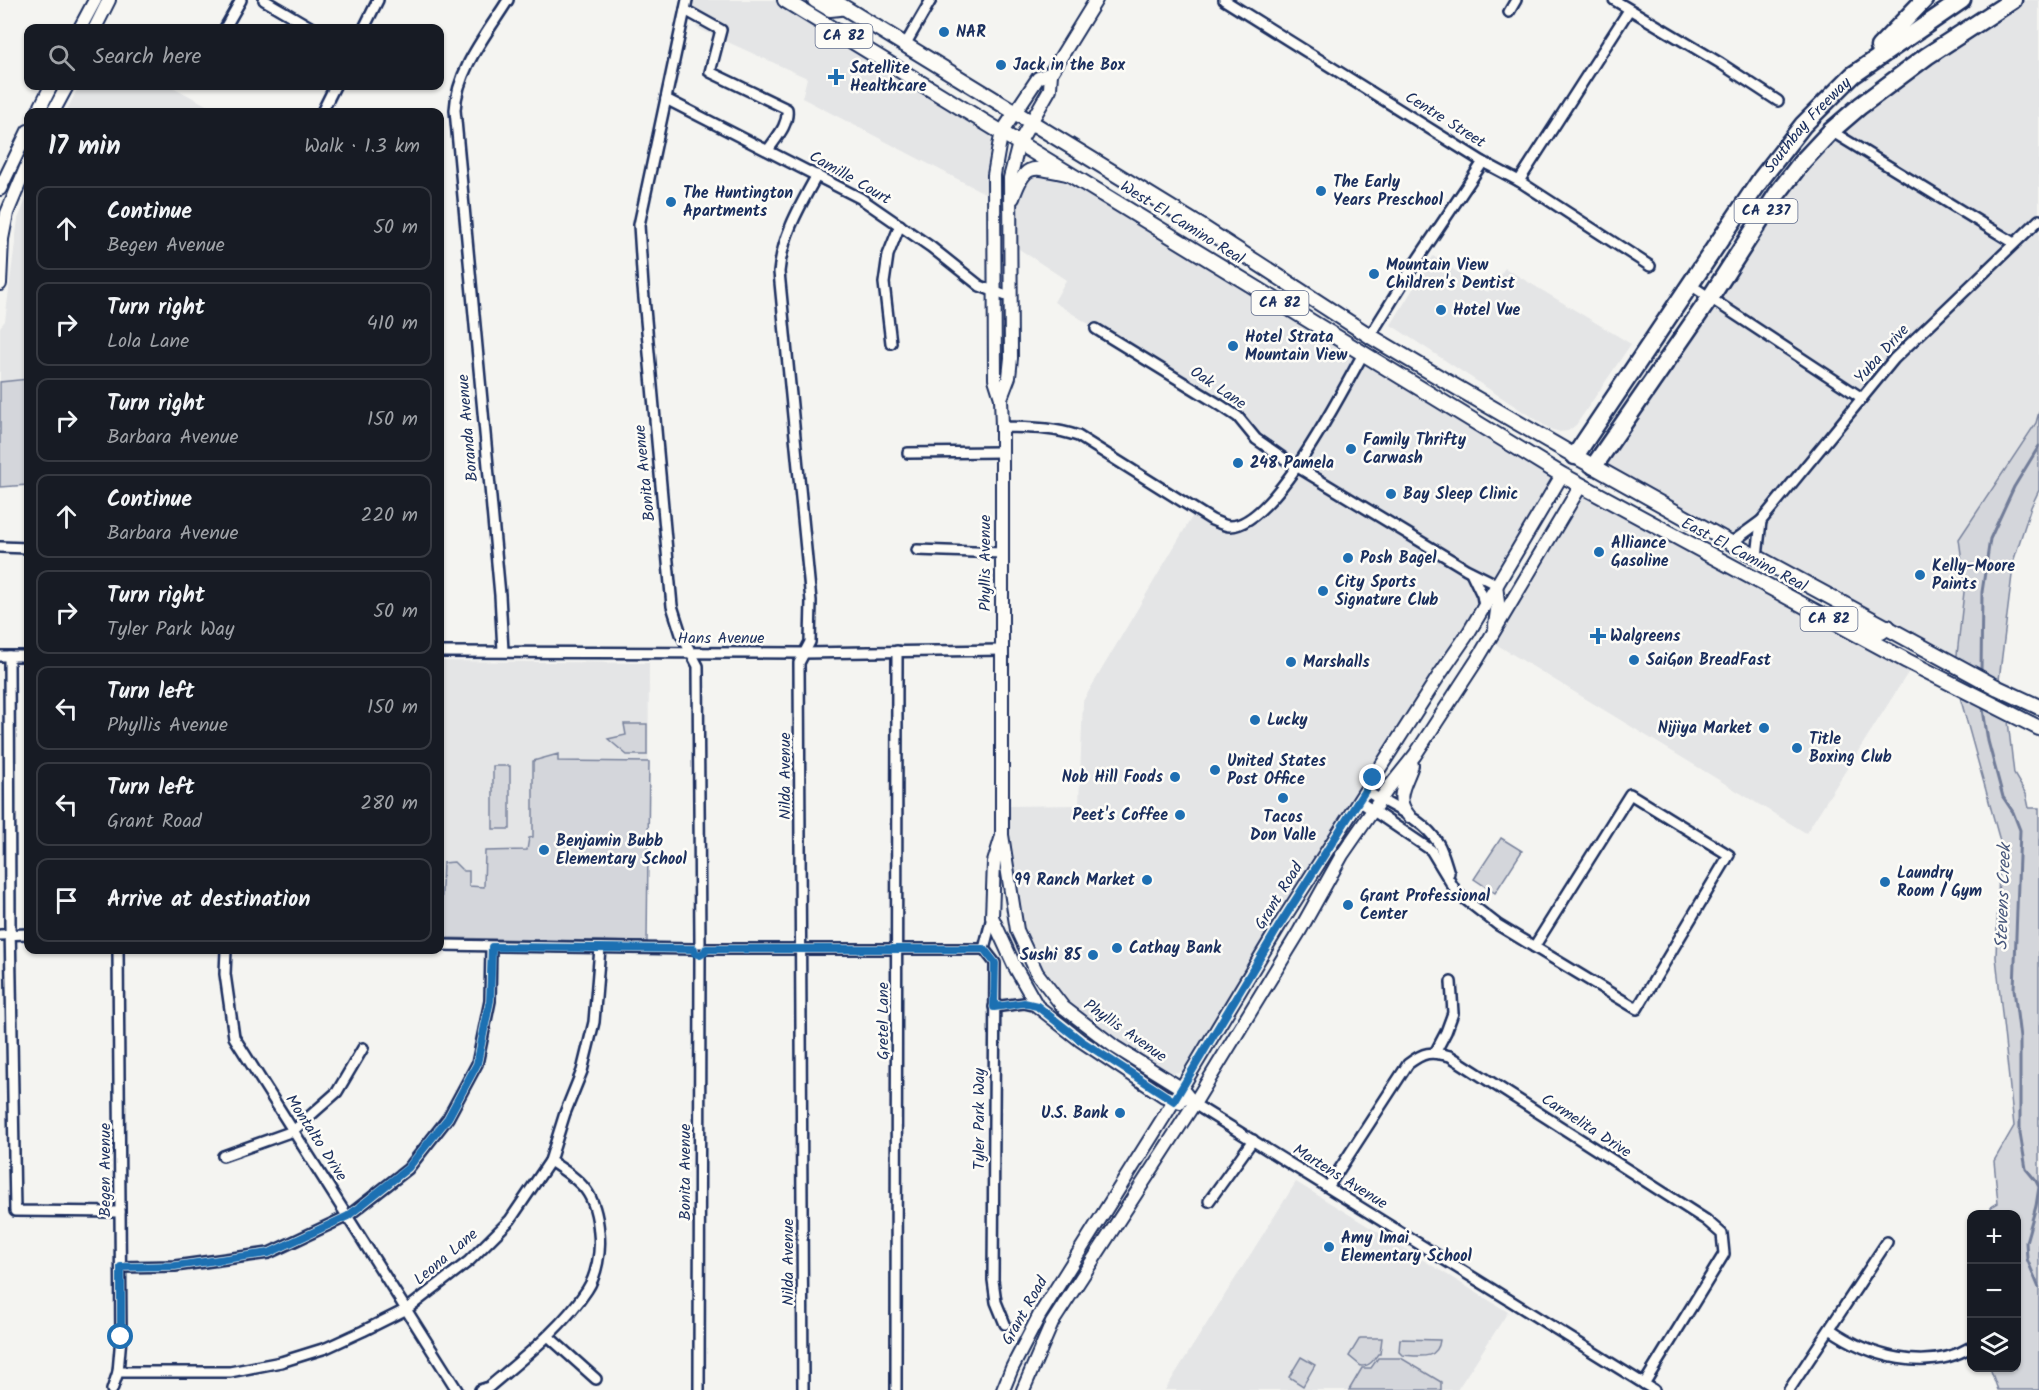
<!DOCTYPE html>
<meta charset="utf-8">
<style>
body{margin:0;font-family:Kalam,sans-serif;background:#20242c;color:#f1f3f6}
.controls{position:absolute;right:18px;bottom:18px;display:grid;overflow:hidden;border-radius:12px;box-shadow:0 2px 4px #0004}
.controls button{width:54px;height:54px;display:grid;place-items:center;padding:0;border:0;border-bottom:2px solid #363941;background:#171b24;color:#f1f3f6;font:30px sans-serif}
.stop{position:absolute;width:18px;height:18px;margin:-14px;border:4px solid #1f6fb2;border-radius:50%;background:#fff}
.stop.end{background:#1f6fb2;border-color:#fff;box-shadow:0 2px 6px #0008}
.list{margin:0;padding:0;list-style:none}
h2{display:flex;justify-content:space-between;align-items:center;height:78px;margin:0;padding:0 24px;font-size:26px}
h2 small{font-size:20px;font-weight:400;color:#9ea1a6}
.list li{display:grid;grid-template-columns:39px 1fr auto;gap:18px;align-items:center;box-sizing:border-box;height:84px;margin:0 12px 12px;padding:0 12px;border:2px solid #363941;border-radius:12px}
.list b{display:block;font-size:22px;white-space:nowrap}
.list p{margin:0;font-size:20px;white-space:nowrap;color:#9ea1a6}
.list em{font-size:20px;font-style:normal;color:#9ea1a6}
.icon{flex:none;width:33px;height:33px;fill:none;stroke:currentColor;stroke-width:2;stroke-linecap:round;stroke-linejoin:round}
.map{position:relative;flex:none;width:2039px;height:1390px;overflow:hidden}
.search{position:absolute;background:#171b24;box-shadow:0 2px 4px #0004;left:24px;top:24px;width:420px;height:66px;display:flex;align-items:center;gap:15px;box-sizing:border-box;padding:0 21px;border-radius:12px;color:#9ea1a6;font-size:22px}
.panel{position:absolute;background:#171b24;box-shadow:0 2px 4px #0004;left:24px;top:108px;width:420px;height:846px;border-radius:12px}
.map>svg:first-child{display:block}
.built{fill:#e4e5e6}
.green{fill:#d4d6db;stroke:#78829c;stroke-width:1.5}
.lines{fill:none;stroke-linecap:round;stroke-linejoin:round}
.stream{stroke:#717c98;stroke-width:3}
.street-casing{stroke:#1b2f5e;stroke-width:14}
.secondary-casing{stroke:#1b2f5e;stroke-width:16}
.primary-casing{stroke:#1b2f5e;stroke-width:18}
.highway-casing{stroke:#1b2f5e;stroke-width:21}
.street{stroke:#fdfcf7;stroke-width:9}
.secondary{stroke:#fdfcf7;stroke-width:12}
.primary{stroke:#fdfcf7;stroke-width:14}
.highway{stroke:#fdfcf7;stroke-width:16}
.route{stroke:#1f6fb2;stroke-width:8}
.poi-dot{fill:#1f6fb2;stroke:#fdfcf7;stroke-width:2}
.labels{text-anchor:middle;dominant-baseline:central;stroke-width:5;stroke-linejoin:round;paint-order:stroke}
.shield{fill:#fdfcf7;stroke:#5f6c8c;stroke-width:1.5}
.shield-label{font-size:15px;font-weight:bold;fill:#1b2f5e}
.poi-label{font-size:16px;font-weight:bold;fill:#1b2f5e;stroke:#fdfcf7;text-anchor:start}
.street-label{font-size:16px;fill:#1b2f5e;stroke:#fdfcf7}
.water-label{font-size:18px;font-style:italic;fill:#46567b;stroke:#fdfcf7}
</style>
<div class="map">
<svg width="2039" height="1390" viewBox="0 0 2039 1390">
<rect width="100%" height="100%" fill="#f4f4f1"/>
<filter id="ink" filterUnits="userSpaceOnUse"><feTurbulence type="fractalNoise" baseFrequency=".0167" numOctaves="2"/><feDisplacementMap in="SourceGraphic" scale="12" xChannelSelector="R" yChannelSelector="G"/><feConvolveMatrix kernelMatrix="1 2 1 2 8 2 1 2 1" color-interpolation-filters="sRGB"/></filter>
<g filter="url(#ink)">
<g class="built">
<polygon points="689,0 784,0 1002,132 994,198 802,98 807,78 697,28 691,1"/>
<polygon points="2027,0 2039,0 2039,412 2036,423 1959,539 1965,583 1956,664 1594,466 1831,131 1999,9"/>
<polygon points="79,86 171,86 219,112 66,112"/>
<polygon points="1028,170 1072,175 1562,475 1496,584 1472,572 1484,606 1191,1069 1161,1076 1085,1025 1025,949 1002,806 1079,805 1083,701 1196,510 1229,526 1250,517 1298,466 1287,461 1237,418 1054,302 1066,280 1010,243 1009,208"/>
<polygon points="28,195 28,379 0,382 0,327 5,321 18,219"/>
<polygon points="1433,256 1488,292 1505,268 1631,344 1576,425 1568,431 1560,432 1550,429 1391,325"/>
<polygon points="1581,485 1913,665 1806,833 1489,640"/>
<polygon points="440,661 649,663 647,942 440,938"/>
<polygon points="1296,1182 1508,1312 1457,1390 1165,1390"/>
</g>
<g class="green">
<polygon points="28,379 28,485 0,487 0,382"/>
<polygon points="2039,412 2039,490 2031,507 2014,559 1998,688 1956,664 1965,583 1959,539 2036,423"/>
<polygon points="1957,686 2007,712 2014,774 2026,794 2029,808 2039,808 2039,1390 1998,1390 1990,1368 2016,1368 2016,1214 1993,1214 1991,1207 1998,1203 1994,1161 2014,1126 1996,957 2000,841"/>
<polygon points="624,724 647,724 647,755 627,755 608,739 626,735"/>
<polygon points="558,754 558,761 649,762 647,942 440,938 443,863 454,862 463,871 469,871 469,886 484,887 485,851 527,850 529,838 533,837 533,761"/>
<rect x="493" y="766" width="17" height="63"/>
<polygon points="1501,838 1522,851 1495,893 1474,879"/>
<path d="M 1360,1338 L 1382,1338 L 1380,1354 L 1378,1354 C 1373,1361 1370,1366 1361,1366 L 1349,1356 Z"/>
<path d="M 1400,1339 L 1440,1340 C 1438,1361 1418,1356 1402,1355 L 1399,1352 Z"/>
<polygon points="1301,1357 1315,1365 1303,1386 1289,1377"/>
<polygon points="1378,1358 1401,1358 1441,1382 1441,1390 1349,1390 1362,1368 1371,1368"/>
</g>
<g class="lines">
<g class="stream">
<polyline points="1981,673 1982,592 1990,539 2014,487 2039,446"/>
<polyline points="1982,703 1988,741 2003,797 2013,812 2020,830 2014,989 2020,1038 2020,1133 2026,1169 2036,1181 2039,1187 2036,1206 2026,1242 2027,1259 2039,1288"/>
</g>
<g class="street-casing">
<g id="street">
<polyline points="264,0 312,28"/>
<polyline points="687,0 639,225 643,287 672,606 681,634 698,666 700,943"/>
<polyline points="1224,0 1483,162 1519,181 1650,266"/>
<polyline points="1614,0 1720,63 1778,101"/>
<path d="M 685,10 L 721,30 L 710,72 L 787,109 C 789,125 776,138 768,150"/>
<polyline points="1509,12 1516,0"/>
<polyline points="225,28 241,0"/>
<polyline points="364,28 378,0"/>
<polyline points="905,45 931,0"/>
<polyline points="666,99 860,198 931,247 980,286 1009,297"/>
<polyline points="322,112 335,86"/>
<polyline points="1831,131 2014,243"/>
<polyline points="1519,181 1629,10"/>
<polyline points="1689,284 1862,398"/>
<polyline points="1096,329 1220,405 1238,417 1256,439 1286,460 1466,569 1496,584"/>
<polyline points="1370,336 1416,262 1483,162"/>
<polyline points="891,343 884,283 888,255 900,225"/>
<path d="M 1002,427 C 1030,428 1051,427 1078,436 L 1212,520 C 1217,522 1224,526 1230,526 C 1274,526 1343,390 1363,354"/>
<polyline points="908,453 1001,452"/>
<polyline points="1731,543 1761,521 1894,359 2039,220"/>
<polyline points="0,547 28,548"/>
<polyline points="917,550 1002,553"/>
<polyline points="1757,557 1761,521"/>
<polyline points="1471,572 1482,595 1484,606"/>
<path d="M 503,651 L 500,595 L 455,110 C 457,69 487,34 508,0"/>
<polyline points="440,652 803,653 1002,650"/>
<polyline points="0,656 28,656"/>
<polyline points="9,656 10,924 15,1211 120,1212"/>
<path d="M 1366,791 C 1389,806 1423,818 1438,843 C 1443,851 1446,864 1449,873"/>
<polyline points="1359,801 1431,850 1457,893 1498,925 1637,1009 1729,855 1630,794 1534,947"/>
<polyline points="0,935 28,934"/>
<polyline points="440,945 694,949"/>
<polyline points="706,949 984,949"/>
<polyline points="984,949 995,963 993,1280 996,1302 1005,1324"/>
<polyline points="984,949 992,917"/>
<polyline points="226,950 225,974 234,1037 457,1390"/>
<polyline points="994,1007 1024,1003 1037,1006"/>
<polyline points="1435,1053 1446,1032 1453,1013 1451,982"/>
<polyline points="1194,1104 1654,1390"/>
<polyline points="223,1156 293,1131 337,1092 363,1048"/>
<path d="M 1328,1187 L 1408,1064 C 1424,1052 1430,1051 1450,1056 L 1706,1220 L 1722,1234 L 1724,1254 L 1644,1384"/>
<polyline points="1209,1201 1253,1140"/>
<polyline points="121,1267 175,1266 269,1253 348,1216 408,1169 448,1118 477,1064 490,1001 491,947"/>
<path d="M 1830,1329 C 1870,1357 1927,1373 1971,1347"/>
<polyline points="548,1336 596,1379"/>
<polyline points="118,1372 230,1372 281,1362 326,1348 363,1331 407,1309 469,1261 510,1220 550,1161 565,1113 582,1071 594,1022 600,948"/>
<polyline points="112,1390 118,1372 121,1337 118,950"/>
<path d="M 480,1390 L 489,1387 C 523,1358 562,1328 587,1290 C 597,1275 601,1251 599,1233 C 596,1193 583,1182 550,1161"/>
<polyline points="699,1390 700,955"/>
<path d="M 803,1390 L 799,663 L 810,642 L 811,601 L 779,272 C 782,236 800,206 817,175"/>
<polyline points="896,1390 897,651"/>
<polyline points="1789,1390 1887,1242"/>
</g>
</g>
<g class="secondary-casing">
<g id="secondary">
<polyline points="1096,0 1051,73 1038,78 1002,132 999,146 994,175 995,379 1001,398 1002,427 1002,835 1017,930 1037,973 1063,1007 1115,1047 1181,1088 1194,1104"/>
<polyline points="80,28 95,0"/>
<polyline points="95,28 109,0"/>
<polyline points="38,112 51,86"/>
<polyline points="53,112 67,86"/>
<polyline points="0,189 28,131"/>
<path d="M 1013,198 C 1026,161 1032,167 1067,174"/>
<polyline points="0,284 2,239 7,213 28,163"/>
<polyline points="1001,398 1009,377 1011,358 1010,178 1019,143 1050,89 1051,73"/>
<polyline points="1495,625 1498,603 1496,584"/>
<path d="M 1409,816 C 1393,798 1406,784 1412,765"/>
<polyline points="1001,839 994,862 992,917 1015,967 1037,1006 1080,1040 1164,1096 1180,1102"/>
<polyline points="1003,1390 1012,1368 1039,1316 1167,1112 1279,926 1438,677 1469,632 1562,475"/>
<polyline points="1023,1390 1052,1323 1194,1104 1299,932 1342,855 1387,790 1415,755 1477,660 1581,485"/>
</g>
</g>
<g class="primary-casing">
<g id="primary">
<polyline points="785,0 1562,475 1907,661 2039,728"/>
<polyline points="815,0 830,9 840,8"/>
<polyline points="832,0 1202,227 1370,336 1444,380 1575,456 1731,543 1998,688 2039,707"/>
<polyline points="1840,619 1847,620 1877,632 1881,632 1888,627"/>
</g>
</g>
<g class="highway-casing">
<g id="highway">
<polyline points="1879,47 1924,0"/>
<path id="s1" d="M 1575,456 L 1761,179 L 1803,125 L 1853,75 L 1962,0"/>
<polyline points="1594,466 1710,298 1777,194 1801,163 1831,131 1860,106 1927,56 2013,0"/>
</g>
</g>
<use href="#street" class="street"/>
<use href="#secondary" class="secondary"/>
<use href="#primary" class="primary"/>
<use href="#highway" class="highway"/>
</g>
</g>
<g class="lines" filter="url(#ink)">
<polyline class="route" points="121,1337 121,1267 175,1266 269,1253 348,1216 408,1168 448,1118 477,1064 490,1001 492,947 694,949 695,953 700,955 705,952 706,949 984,949 995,963 994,1007 1024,1003 1037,1006 1080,1040 1174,1101 1279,926 1373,778"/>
</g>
<g class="poi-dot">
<circle cx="944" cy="32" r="6"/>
<circle cx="1001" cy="65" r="6"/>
<path d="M833 68h6v6h6v6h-6v6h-6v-6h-6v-6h6z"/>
<circle cx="1321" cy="191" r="6"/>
<circle cx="671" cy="202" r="6"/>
<circle cx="1374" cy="274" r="6"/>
<circle cx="1441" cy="310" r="6"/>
<circle cx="1233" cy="346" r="6"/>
<circle cx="1351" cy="449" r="6"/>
<circle cx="1238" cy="463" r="6"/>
<circle cx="1391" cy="494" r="6"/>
<circle cx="1599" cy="552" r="6"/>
<circle cx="1348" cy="558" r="6"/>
<circle cx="1920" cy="575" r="6"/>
<circle cx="1323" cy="591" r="6"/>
<path d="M1595 627h6v6h6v6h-6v6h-6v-6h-6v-6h6z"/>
<circle cx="1634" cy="660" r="6"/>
<circle cx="1291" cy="662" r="6"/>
<circle cx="1255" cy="720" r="6"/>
<circle cx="1764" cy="728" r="6"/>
<circle cx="1797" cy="748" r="6"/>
<circle cx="1215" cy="770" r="6"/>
<circle cx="1175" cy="777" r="6"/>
<circle cx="1283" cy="798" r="6"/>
<circle cx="1180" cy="815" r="6"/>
<circle cx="544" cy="850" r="6"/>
<circle cx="1147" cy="880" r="6"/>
<circle cx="1885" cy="882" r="6"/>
<circle cx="1348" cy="905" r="6"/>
<circle cx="1117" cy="948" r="6"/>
<circle cx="1093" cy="955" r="6"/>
<circle cx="1120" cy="1113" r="6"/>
<circle cx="1329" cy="1247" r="6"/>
</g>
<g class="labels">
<g class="shield">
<rect x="815.5" y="24" width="57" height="24" rx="4.5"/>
<rect x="1734.5" y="199" width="63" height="24" rx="4.5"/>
<rect x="1251.5" y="291" width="57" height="24" rx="4.5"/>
<rect x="1800.5" y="607" width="57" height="24" rx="4.5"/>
</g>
<g class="shield-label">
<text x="844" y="36">CA 82</text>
<text x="1766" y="211">CA 237</text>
<text x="1280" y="303">CA 82</text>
<text x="1829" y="619">CA 82</text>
</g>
<g class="poi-label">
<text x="956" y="32">NAR</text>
<text x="1013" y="65">Jack in the Box</text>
<text x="850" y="68">Satellite<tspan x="850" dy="18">Healthcare</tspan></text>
<text x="1333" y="182">The Early<tspan x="1333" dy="18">Years Preschool</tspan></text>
<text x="683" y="193">The Huntington<tspan x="683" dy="18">Apartments</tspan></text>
<text x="1386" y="265">Mountain View<tspan x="1386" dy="18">Children's Dentist</tspan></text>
<text x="1453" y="310">Hotel Vue</text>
<text x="1245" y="337">Hotel Strata<tspan x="1245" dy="18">Mountain View</tspan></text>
<text x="1363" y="440">Family Thrifty<tspan x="1363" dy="18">Carwash</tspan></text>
<text x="1250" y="463">248 Pamela</text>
<text x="1403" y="494">Bay Sleep Clinic</text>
<text x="1611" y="543">Alliance<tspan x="1611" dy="18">Gasoline</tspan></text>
<text x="1360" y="558">Posh Bagel</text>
<text x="1932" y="566">Kelly-Moore<tspan x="1932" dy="18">Paints</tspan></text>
<text x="1335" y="582">City Sports<tspan x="1335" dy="18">Signature Club</tspan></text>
<text x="1610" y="636">Walgreens</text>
<text x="1646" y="660">SaiGon BreadFast</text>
<text x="1303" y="662">Marshalls</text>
<text x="1267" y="720">Lucky</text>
<text x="1752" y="728" text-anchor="end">Nijiya Market</text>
<text x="1809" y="739">Title<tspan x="1809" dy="18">Boxing Club</tspan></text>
<text x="1227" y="761">United States<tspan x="1227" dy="18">Post Office</tspan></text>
<text x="1163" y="777" text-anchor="end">Nob Hill Foods</text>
<text x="1168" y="815" text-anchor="end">Peet's Coffee</text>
<text x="1283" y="817" text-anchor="middle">Tacos<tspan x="1283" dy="18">Don Valle</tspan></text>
<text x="556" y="841">Benjamin Bubb<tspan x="556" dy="18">Elementary School</tspan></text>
<text x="1897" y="873">Laundry<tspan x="1897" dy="18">Room / Gym</tspan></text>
<text x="1135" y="880" text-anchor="end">99 Ranch Market</text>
<text x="1360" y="896">Grant Professional<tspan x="1360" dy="18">Center</tspan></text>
<text x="1129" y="948">Cathay Bank</text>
<text x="1081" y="955" text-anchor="end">Sushi 85</text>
<text x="1108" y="1113" text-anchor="end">U.S. Bank</text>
<text x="1341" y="1238">Amy Imai<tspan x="1341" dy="18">Elementary School</tspan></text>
</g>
<g class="street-label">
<text transform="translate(1445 120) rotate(32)">Centre Street</text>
<text stroke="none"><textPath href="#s1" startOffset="405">Southbay Freeway</textPath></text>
<text transform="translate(850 178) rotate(30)">Camille Court</text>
<text transform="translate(1182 223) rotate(32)">West El Camino Real</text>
<text transform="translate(1882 354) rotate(-48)">Yuba Drive</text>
<text transform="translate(1218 388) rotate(34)">Oak Lane</text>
<text transform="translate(468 428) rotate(-95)">Boranda Avenue</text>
<text transform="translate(645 473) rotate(-96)">Bonita Avenue</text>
<text transform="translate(1744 555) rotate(28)">East El Camino Real</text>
<text transform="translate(985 563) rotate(-90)">Phyllis Avenue</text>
<text x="721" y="638">Hans Avenue</text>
<text transform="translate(785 776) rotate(-90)">Nilda Avenue</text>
<text transform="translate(1279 896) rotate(-58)">Grant Road</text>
<text transform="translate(883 1021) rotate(-90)">Gretel Lane</text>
<text transform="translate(1125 1031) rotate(35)">Phyllis Avenue</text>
<text transform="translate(979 1119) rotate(-90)">Tyler Park Way</text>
<text transform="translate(1586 1126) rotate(33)">Carmelita Drive</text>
<text transform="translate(316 1138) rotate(57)">Montalto Drive</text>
<text transform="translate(105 1170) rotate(-90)">Begen Avenue</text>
<text transform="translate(685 1172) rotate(-90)">Bonita Avenue</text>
<text transform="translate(1340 1177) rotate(32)">Martens Avenue</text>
<text transform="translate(446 1257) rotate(-40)">Leona Lane</text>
<text transform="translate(788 1262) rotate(-90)">Nilda Avenue</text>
<text transform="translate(1025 1311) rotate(-60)">Grant Road</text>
</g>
<g class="water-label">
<text transform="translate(2004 897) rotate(-88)">Stevens Creek</text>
</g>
</g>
</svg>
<div class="controls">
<button>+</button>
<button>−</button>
<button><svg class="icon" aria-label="layers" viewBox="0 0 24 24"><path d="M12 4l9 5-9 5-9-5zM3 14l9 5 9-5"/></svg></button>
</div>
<div class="stop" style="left:121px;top:1337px"></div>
<div class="stop end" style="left:1373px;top:778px"></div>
<div class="search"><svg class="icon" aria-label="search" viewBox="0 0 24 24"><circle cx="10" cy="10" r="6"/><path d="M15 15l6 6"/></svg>Search here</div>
<section class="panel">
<h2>17 min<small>Walk · 1.3 km</small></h2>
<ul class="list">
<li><svg class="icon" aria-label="ahead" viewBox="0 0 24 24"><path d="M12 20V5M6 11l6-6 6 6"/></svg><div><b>Continue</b><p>Begen Avenue</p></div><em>50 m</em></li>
<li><svg class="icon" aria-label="right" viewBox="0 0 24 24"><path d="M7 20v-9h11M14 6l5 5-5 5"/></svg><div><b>Turn right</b><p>Lola Lane</p></div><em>410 m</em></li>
<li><svg class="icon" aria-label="right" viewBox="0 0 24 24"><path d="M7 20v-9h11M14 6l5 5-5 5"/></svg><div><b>Turn right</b><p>Barbara Avenue</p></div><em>150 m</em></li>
<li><svg class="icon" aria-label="ahead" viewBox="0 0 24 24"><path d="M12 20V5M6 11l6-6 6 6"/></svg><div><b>Continue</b><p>Barbara Avenue</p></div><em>220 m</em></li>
<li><svg class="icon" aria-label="right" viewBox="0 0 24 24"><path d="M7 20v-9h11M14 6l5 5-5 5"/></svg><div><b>Turn right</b><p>Tyler Park Way</p></div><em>50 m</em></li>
<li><svg class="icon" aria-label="left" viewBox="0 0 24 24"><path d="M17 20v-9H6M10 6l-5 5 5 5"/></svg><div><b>Turn left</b><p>Phyllis Avenue</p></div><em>150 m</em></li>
<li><svg class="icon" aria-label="left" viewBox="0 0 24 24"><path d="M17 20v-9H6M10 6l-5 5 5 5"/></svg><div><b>Turn left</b><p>Grant Road</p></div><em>280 m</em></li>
<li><svg class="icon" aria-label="arrive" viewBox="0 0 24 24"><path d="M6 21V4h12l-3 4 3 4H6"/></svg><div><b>Arrive at destination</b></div></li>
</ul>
</section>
</div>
